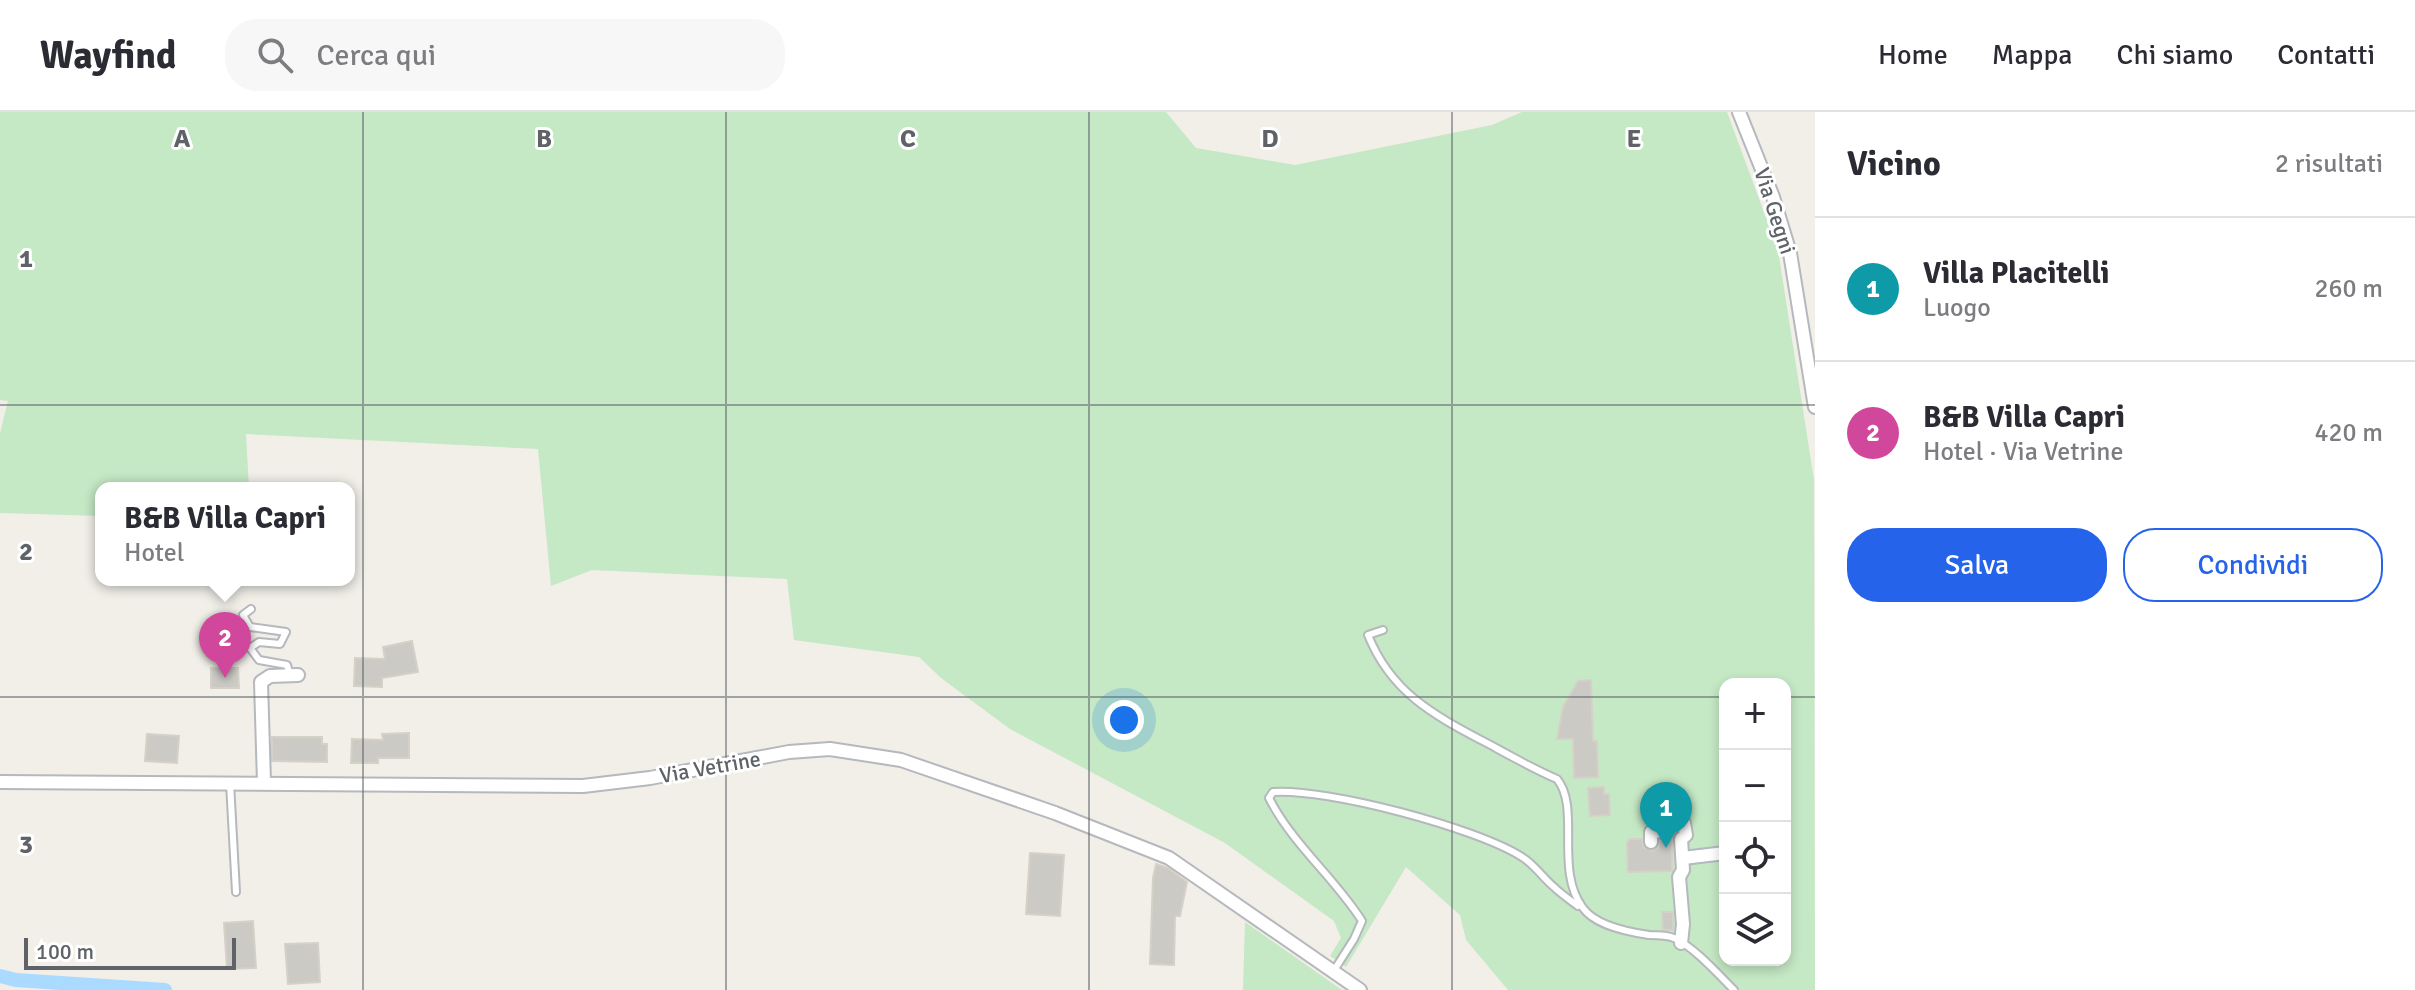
<!DOCTYPE html>
<html lang="it">
<meta charset="utf-8">
<style>
body{margin:0;font-family:Signika,sans-serif;background:#f7f7f7;color:#2b2b33}
.controls{position:absolute;right:24px;bottom:24px;display:grid;overflow:hidden;border-radius:16px;box-shadow:0 4px 12px #0003}
.controls button{width:72px;height:72px;display:grid;place-items:center;padding:0;border:0;border-bottom:2px solid #e1e1e2;background:#fff;color:#2b2b33;font:40px sans-serif}
.scale{position:absolute;left:24px;bottom:20px;width:212px;box-sizing:border-box;padding-left:8px;border:4px solid #5f6368;border-top:0;font-size:22px;line-height:28px;white-space:nowrap;color:#5f6368;-webkit-text-stroke:6px #fff;paint-order:stroke}
.you{position:absolute;left:1124px;top:608px;width:28px;height:28px;margin:-20px;border:6px solid #fff;border-radius:50%;background:#1a73e8;box-shadow:0 0 0 12px #1a73e833}
.badge{display:grid;place-items:center;width:52px;height:52px;border-radius:50%;background:#2563eb;color:#fff;font-size:26px;font-weight:700}
.pin{position:absolute;translate:-50% -66px;filter:drop-shadow(0 2px 4px #0008)}
.pin::after{content:'';position:absolute;top:42px;width:28px;height:24px;background:inherit;clip-path:polygon(0 0,100% 0,50% 100%)}
.popup{position:absolute;left:95px;top:370px;width:260px;height:104px;box-sizing:border-box;display:grid;place-content:center;border-radius:16px;background:#fff;filter:drop-shadow(0 2px 6px #0005);font-size:26px;white-space:nowrap;color:#7c7c81}
.popup b{font-size:30px;color:#2b2b33}
.popup::after{content:'';position:absolute;left:50%;top:100%;margin-left:-16px;border:16px solid transparent;border-top-color:#fff}
.list{margin:0;padding:0;list-style:none}
h2{display:flex;justify-content:space-between;align-items:center;height:104px;margin:0;padding:0 32px;font-size:34px}
h2 small{font-size:26px;font-weight:400;color:#7c7c81}
.list li{display:grid;grid-template-columns:52px 1fr auto;gap:24px;align-items:center;box-sizing:border-box;height:144px;padding:0 32px;border-top:2px solid #e1e1e2}
.list b{display:block;font-size:30px;white-space:nowrap}
.list p{margin:0;font-size:26px;white-space:nowrap;color:#7c7c81}
.list em{font-size:26px;font-style:normal;color:#7c7c81}
.actions{display:flex;gap:16px;padding:24px 32px}
.actions a{flex:1;padding:18px 0;border:2px solid #2563eb;border-radius:32px;text-align:center;font-size:28px;color:#2563eb}
.actions .main{background:#2563eb;color:#fff}
.icon{flex:none;width:44px;height:44px;fill:none;stroke:currentColor;stroke-width:2;stroke-linecap:round;stroke-linejoin:round}
.map{position:relative;flex:none;width:1815px;height:878px;overflow:hidden}
header{display:flex;align-items:center;gap:48px;box-sizing:border-box;height:112px;padding:0 40px;background:#fff;border-bottom:2px solid #e1e1e2}
header strong{font-size:38px}
nav{display:flex;gap:44px;margin-inline-start:auto;font-size:28px}
.search{width:560px;height:72px;background:#f7f7f7;display:flex;align-items:center;gap:20px;box-sizing:border-box;padding:0 28px;border-radius:32px;color:#7c7c81;font-size:30px}
main{display:flex}
aside{flex:1;background:#fff}
.map>svg:first-child{display:block}
.green{fill:#c5e8c5;fill-rule:evenodd}
.lines{fill:none;stroke-linecap:round;stroke-linejoin:round}
.canal{stroke:#aadaff;stroke-width:14}
.building{fill:#cccac5;stroke:#d6d1c6;stroke-width:2}
.lane-casing{stroke:#b5b8bc;stroke-width:10}
.street-casing{stroke:#b5b8bc;stroke-width:16}
.lane{stroke:#fff;stroke-width:6}
.street{stroke:#fff;stroke-width:12}
.grid{fill:none;stroke:#5f6368;stroke-width:2;stroke-opacity:0.55}
.labels{text-anchor:middle;dominant-baseline:central;stroke-width:6;stroke-linejoin:round;paint-order:stroke}
.street-label{font-size:22px;fill:#5f6368;stroke:#fff}
.grid-label{font-size:26px;text-anchor:middle;font-weight:bold;fill:#5f6368;stroke:#fff;stroke-width:6;stroke-linejoin:round;paint-order:stroke}
</style>
<header>
<strong>Wayfind</strong>
<div class="search"><svg class="icon" aria-label="search" viewBox="0 0 24 24"><circle cx="10" cy="10" r="6"/><path d="M15 15l6 6"/></svg>Cerca qui</div>
<nav><a>Home</a><a>Mappa</a><a>Chi siamo</a><a>Contatti</a></nav>
</header>
<main>
<div class="map">
<svg width="1815" height="878" viewBox="0 0 1815 878">
<rect width="100%" height="100%" fill="#f1efe8"/>
<g class="green">
<path d="M 0,0 L 1166,0 L 1196,36 L 1295,53 L 1492,13 L 1522,0 L 1727,0 L 1778,138 L 1814,368 L 1815,878 L 1508,878 L 1466,828 L 1460,803 L 1406,755 L 1346,855 L 1330,844 L 1341,826 L 1334,809 L 1225,731 L 1010,617 L 941,566 L 919,545 L 794,528 L 787,467 L 592,458 L 551,474 L 538,337 L 246,322 L 249,376 L 101,376 L 101,404 L 0,401 L 0,321 L 8,289 L 0,288 ZM 1725,572 L 1785,572 L 1785,848 L 1725,848 Z"/>
<polygon points="1245,810 1342,878 1243,878"/>
</g>
<g class="lines">
<polyline class="canal" points="0,864 16,868 165,878"/>
</g>
<g class="building">
<polygon points="412,529 418,560 382,566 382,575 354,574 355,546 385,547 383,535"/>
<polygon points="211,556 238,556 239,576 211,576"/>
<polygon points="1591,568 1593,629 1597,629 1598,665 1574,666 1573,627 1557,627 1563,595 1578,569"/>
<polygon points="409,621 409,646 378,646 378,651 351,651 352,627 383,628 382,622"/>
<polygon points="147,622 179,624 177,651 145,649"/>
<polygon points="272,625 322,625 322,632 327,632 327,650 272,649"/>
<polygon points="1604,675 1604,682 1609,682 1610,703 1590,704 1588,676"/>
<polygon points="1675,720 1672,727 1672,759 1628,760 1627,731 1630,727 1642,727 1644,735 1652,739 1658,735 1660,728 1670,727"/>
<polygon points="1030,741 1064,743 1060,804 1026,802"/>
<polygon points="1156,752 1168,756 1187,770 1180,804 1175,804 1174,853 1150,852 1153,766"/>
<polygon points="1662,800 1673,800 1673,818 1663,818"/>
<polygon points="253,809 256,856 227,857 224,811"/>
<polygon points="318,831 320,870 288,872 285,832"/>
</g>
<g class="lines">
<g class="lane-casing">
<g id="lane">
<polyline points="251,497 243,503 250,515 286,520 280,532 259,530 250,536 259,548 287,553 290,563"/>
<path d="M 1383,518 L 1368,523 C 1393,585 1440,606 1496,636 C 1516,647 1536,658 1557,667 C 1581,696 1554,758 1583,796 C 1596,814 1628,820 1649,823 C 1657,823 1667,823 1674,826 C 1693,834 1719,863 1734,878"/>
<polyline points="230,671 236,780"/>
<path d="M 1333,860 L 1354,827 L 1362,809 C 1334,765 1293,733 1269,686 L 1273,680 C 1327,676 1477,716 1522,745 C 1534,752 1543,766 1554,775 C 1561,782 1570,788 1578,794"/>
</g>
</g>
<g class="street-casing">
<g id="street">
<polyline points="1739,0 1773,85 1790,141 1815,295"/>
<polyline points="0,670 583,674 650,666 789,640 830,637 901,648 1055,701 1169,746 1360,878"/>
<polyline points="264,671 261,570 270,564 298,563"/>
<polyline points="1651,730 1651,720 1665,719 1664,712 1684,711 1686,723 1681,727 1683,758 1679,765 1683,812 1681,831"/>
<polyline points="1683,746 1725,741"/>
</g>
</g>
<use href="#lane" class="lane"/>
<use href="#street" class="street"/>
</g>
<path class="grid" d="M 363,0 L 363,878M 726,0 L 726,878M 1089,0 L 1089,878M 1452,0 L 1452,878M 0,293 L 1815,293M 0,585 L 1725,585M 1785,585 L 1815,585"/>
<g class="labels">
<g class="street-label">
<text transform="translate(1775 99) rotate(72)">Via Gegni</text>
<text transform="translate(710 655) rotate(-10)">Via Vetrine</text>
</g>
</g>
<g class="grid-label">
<text x="182" y="35">A</text>
<text x="544" y="35">B</text>
<text x="908" y="35">C</text>
<text x="1270" y="35">D</text>
<text x="1634" y="35">E</text>
<text x="26" y="155">1</text>
<text x="26" y="448">2</text>
<text x="26" y="741">3</text>
</g>
</svg>
<div class="controls">
<button>+</button>
<button>−</button>
<button><svg class="icon" aria-label="locate" viewBox="0 0 24 24"><circle cx="12" cy="12" r="6"/><path d="M12 2v4M12 18v4M2 12h4M18 12h4"/></svg></button>
<button><svg class="icon" aria-label="layers" viewBox="0 0 24 24"><path d="M12 4l9 5-9 5-9-5zM3 14l9 5 9-5"/></svg></button>
</div>
<div class="scale">100 m</div>
<div class="you"></div>
<div class="pin badge" style="left:1666px;top:736px;background:#0f9aa8">1</div>
<div class="pin badge" style="left:225px;top:566px;background:#d1479c">2</div>
<div class="popup"><b>B&amp;B Villa Capri</b>Hotel</div>
</div>
<aside>
<h2>Vicino<small>2 risultati</small></h2>
<ul class="list">
<li><span class="badge" style="background:#0f9aa8">1</span><div><b>Villa Placitelli</b><p>Luogo</p></div><em>260 m</em></li>
<li><span class="badge" style="background:#d1479c">2</span><div><b>B&amp;B Villa Capri</b><p>Hotel · Via Vetrine</p></div><em>420 m</em></li>
</ul>
<div class="actions"><a class="main">Salva</a><a>Condividi</a></div>
</aside>
</main>
